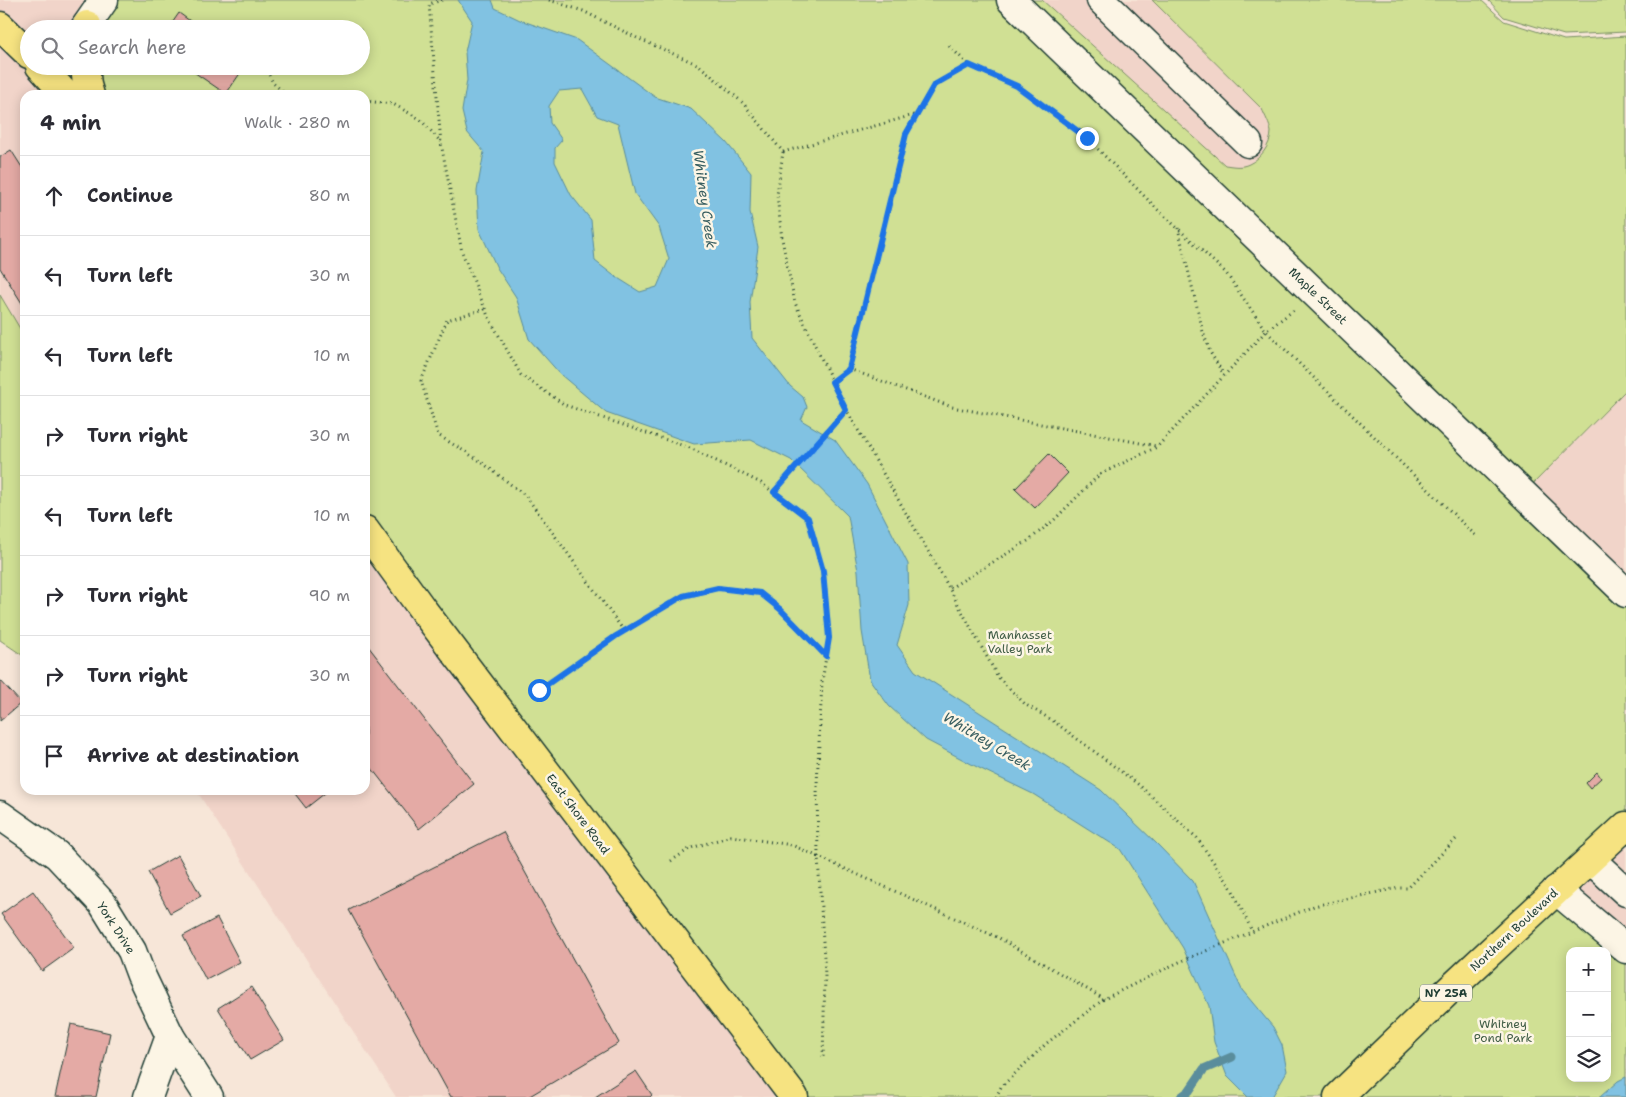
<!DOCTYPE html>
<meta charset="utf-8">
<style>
body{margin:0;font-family:"Shantell Sans",sans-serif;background:#f2f2f3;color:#2b2b33}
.controls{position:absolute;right:15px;bottom:15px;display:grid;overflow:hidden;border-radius:10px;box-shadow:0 2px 12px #0003}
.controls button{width:45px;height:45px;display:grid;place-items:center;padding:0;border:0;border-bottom:1px solid #e1e1e2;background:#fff;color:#2b2b33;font:25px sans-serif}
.stop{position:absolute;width:15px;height:15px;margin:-11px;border:4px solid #1a73e8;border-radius:50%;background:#fff}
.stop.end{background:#1a73e8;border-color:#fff;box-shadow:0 1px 5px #0008}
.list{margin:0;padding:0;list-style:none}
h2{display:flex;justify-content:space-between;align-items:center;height:65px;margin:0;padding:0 20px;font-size:21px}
h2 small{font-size:16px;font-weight:400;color:#7c7c81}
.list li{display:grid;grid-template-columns:32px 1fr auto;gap:15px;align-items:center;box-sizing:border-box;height:80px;padding:0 20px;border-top:1px solid #e1e1e2}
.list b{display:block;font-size:19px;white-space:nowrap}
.list em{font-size:16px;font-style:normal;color:#7c7c81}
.icon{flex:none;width:28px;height:28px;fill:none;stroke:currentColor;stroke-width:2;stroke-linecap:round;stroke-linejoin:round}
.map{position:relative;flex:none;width:1626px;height:1097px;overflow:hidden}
.search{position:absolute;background:#fff;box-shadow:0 2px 12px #0003;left:20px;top:20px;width:350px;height:55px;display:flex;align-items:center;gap:12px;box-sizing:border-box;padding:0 18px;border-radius:28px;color:#7c7c81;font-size:19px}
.panel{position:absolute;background:#fff;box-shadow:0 2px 12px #0003;left:20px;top:90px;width:350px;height:705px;border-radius:15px}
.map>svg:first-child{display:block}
.built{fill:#f1d4c9}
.green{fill:#d0e094;stroke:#788e64;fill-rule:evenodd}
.water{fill:#81c2e2;stroke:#5a8d9c;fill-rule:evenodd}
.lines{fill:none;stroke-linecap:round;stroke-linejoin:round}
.stream{stroke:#5a8d9c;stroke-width:9}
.building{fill:#e4aaa5;stroke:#1f3d34}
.minor-casing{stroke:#1f3d34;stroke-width:31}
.major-casing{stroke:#1f3d34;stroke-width:31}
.path{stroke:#1f3d34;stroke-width:3;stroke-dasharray:1 4;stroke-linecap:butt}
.minor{stroke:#fcf5e5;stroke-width:28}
.major{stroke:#f6e381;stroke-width:28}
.route{stroke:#1a73e8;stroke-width:6}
.labels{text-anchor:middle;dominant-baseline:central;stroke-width:5;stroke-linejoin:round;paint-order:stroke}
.shield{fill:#fcf5e5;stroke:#617469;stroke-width:1}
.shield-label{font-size:11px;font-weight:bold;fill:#1f3d34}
.street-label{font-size:12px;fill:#1f3d34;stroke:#fcf5e5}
.park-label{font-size:12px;fill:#425e47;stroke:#fcf5e5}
.water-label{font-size:14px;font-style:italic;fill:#385e60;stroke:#fcf5e5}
</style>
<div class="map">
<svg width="1626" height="1097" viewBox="0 0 1626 1097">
<rect width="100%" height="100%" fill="#f7e6d8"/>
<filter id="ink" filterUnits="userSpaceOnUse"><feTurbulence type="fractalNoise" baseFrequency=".02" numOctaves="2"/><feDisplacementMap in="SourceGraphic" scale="10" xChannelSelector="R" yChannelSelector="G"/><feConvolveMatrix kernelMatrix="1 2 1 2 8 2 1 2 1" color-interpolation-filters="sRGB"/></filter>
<g filter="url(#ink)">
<g class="built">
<polygon points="0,0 104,0 84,29 29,29 29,66 65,95 25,95 25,528 0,501"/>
<polygon points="1042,0 1152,0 1289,135 1239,180"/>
<polygon points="1626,390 1626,593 1524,493"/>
<polygon points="365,530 794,1097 396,1097 196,790 365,790"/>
<polygon points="1626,826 1626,964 1556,890"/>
</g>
<g class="green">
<path d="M 104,0 L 1042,0 L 1225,165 C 1233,166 1241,168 1249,164 C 1260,159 1271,145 1271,132 C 1270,125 1265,116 1262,109 L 1152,0 L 1481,0 L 1504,21 L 1564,40 L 1626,36 L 1626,390 L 1524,493 L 1626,593 L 1626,826 L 1556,890 L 1626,964 L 1626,1097 L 794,1097 L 365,530 L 365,95 L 65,95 L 58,66 L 361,66 L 361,29 L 84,29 ZM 1570,951 L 1607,951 L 1607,1078 L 1570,1078 Z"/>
<polygon points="1488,0 1626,0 1626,32 1564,35 1504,17"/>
<polygon points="0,295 25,337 25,657 0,640"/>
</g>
<g class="water">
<path d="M 458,0 L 492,0 L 495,8 L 520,20 L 577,40 L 655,97 L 691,109 L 726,142 L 751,173 L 750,212 L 758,247 L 750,302 L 752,338 L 790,386 L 803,397 L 807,407 L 801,420 L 835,440 L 867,484 L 908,564 L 909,605 L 897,645 L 915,671 L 1101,790 L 1157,844 L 1193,881 L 1242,990 L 1273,1027 L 1282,1045 L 1287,1071 L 1272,1097 L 1248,1097 L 1227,1076 L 1214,1042 L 1209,1006 L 1183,948 L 1120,849 L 1033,794 L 977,767 L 926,740 L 889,706 L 870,680 L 862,631 L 858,571 L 848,516 L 791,460 L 751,440 L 694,444 L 606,413 L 561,375 L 529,339 L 516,297 L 497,268 L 479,229 L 477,191 L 484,152 L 467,132 L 462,111 L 467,80 L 465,52 L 472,21 ZM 582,89 L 597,116 L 618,124 L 635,194 L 659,227 L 669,259 L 657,287 L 640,292 L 613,275 L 595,261 L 591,220 L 571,195 L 555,162 L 555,148 L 562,140 L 550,123 L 549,106 L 559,91 Z"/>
<polygon points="1626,1077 1626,1097 1600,1097 1618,1081"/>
</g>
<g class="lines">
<polyline class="stream" points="1181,1097 1189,1091 1204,1069 1232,1057"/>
</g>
<g class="building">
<polygon points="179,13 201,29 168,29"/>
<polygon points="185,66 245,66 226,94"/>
<polygon points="11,150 25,172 25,308 0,268 0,157"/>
<polygon points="1049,454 1068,473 1035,508 1015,489"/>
<polygon points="365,642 474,784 419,829 366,761 365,762"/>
<polygon points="0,680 21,703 0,721"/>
<polygon points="1597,772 1601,778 1590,788 1586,783"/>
<polygon points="292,790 329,790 306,808"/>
<polygon points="503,832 619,1043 528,1097 451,1097 349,910"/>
<polygon points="178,855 201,896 170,913 148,872"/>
<polygon points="33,891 74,948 42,971 1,914"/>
<polygon points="217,918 240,962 206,980 183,936"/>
<polygon points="251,987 284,1040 250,1060 218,1008"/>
<polygon points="71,1024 110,1033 96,1097 55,1097"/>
<polygon points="636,1071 652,1095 650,1097 595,1097"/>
</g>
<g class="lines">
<g class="minor-casing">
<g id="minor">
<polyline points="1011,0 1626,593"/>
<polyline points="1101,0 1248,143"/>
<polyline points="84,29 104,0"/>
<polyline points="0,815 57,855 103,904 132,951 141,975 170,1036 209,1097"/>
<polyline points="1590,859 1626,892"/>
<polyline points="1556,890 1626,949"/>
<polyline points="148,1097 170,1036"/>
</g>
</g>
<g class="major-casing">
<g id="major">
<polyline points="0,26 29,54"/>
<polyline points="86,29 87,25"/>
<polyline points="40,66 66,95"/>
<polyline points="85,66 87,85 90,95"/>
<polyline points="365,530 423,610 794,1097"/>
<polyline points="1338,1097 1446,993 1626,826"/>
</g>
</g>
<g class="path">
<polyline points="442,0 429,4 441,143 462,252 488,316 521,375 565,405 690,448 761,483 808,518 823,571 829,638 822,682 817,784 818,857 825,975 823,1059"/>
<polyline points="549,0 583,11 637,38 699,65 743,103 783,152 777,195 782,239 795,303 843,404 943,577 998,677 1026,705 1052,720 1139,785 1197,838 1232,889 1252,931"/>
<polyline points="949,46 969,65"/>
<polyline points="265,66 273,83 287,95"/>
<polyline points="365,101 393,104 420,119 441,142"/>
<polyline points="783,152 917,114"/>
<polyline points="1178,228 1203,332 1210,352 1224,375"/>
<polyline points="485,309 447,320 421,381 438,435 480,461 526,496 624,631"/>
<polyline points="849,369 952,407 1156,446"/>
<polyline points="832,382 849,369 906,134 934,85 969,65 1017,86 1087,138 1157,209 1226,273 1266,331 1476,536"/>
<polyline points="774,492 846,410"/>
<polyline points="950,588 1028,541 1053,521 1100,474 1157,447 1266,331 1294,310"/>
<polyline points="539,690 616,636 683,596 718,588 760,593 780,609 826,656"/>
<polyline points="671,861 691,848 731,836 792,845 999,938 1104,999"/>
<polyline points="996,1097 1001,1087 1047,1043 1104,999 1177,963 1314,906 1397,888 1408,888 1458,837"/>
</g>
<use href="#minor" class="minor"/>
<use href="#major" class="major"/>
</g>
</g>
<g class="lines" filter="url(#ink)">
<polyline class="route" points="539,690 616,636 683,596 718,588 760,593 780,609 826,656 829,638 823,571 808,518 774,492 846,410 832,382 849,369 906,134 934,85 969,65 1017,86 1087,138"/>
</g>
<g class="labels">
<rect class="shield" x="1420" y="984.5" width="52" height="17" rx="4"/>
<g class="shield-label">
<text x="1446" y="993">NY 25A</text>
</g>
<g class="street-label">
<text transform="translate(1318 296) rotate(44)">Maple Street</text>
<text transform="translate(578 814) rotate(53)">East Shore Road</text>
<text transform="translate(116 928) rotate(57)">York Drive</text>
<text transform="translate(1514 930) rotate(-43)">Northern Boulevard</text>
</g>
<g class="park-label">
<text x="1020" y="635">Manhasset<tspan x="1020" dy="14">Valley Park</tspan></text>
<text x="1503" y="1024">Whitney<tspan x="1503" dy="14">Pond Park</tspan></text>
</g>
<g class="water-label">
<text transform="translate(705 199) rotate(82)">Whitney Creek</text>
<text transform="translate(987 741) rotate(31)">Whitney Creek</text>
</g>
</g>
</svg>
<div class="controls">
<button>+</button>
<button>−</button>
<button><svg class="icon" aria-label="layers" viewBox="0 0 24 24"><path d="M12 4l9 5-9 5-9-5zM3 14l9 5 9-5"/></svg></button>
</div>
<div class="stop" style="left:539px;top:690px"></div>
<div class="stop end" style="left:1087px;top:138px"></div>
<div class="search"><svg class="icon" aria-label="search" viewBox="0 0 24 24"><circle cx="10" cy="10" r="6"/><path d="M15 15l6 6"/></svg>Search here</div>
<section class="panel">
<h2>4 min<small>Walk · 280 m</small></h2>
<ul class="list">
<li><svg class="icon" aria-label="ahead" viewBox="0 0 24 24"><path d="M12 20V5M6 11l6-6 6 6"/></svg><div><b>Continue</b></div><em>80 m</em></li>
<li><svg class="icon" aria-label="left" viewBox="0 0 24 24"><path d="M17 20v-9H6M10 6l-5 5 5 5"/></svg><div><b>Turn left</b></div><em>30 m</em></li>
<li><svg class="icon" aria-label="left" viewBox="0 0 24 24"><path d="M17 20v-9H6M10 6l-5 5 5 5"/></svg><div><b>Turn left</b></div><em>10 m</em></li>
<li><svg class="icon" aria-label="right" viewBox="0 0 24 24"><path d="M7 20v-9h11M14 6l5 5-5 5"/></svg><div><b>Turn right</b></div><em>30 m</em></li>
<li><svg class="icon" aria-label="left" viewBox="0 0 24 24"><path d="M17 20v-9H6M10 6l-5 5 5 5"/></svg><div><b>Turn left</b></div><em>10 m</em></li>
<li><svg class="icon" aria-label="right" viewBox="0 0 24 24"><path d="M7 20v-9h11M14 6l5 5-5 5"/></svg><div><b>Turn right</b></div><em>90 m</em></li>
<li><svg class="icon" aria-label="right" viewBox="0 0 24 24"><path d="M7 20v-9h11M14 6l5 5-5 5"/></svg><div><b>Turn right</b></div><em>30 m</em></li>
<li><svg class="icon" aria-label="arrive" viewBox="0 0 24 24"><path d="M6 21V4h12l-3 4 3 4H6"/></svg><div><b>Arrive at destination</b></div></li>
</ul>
</section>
</div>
